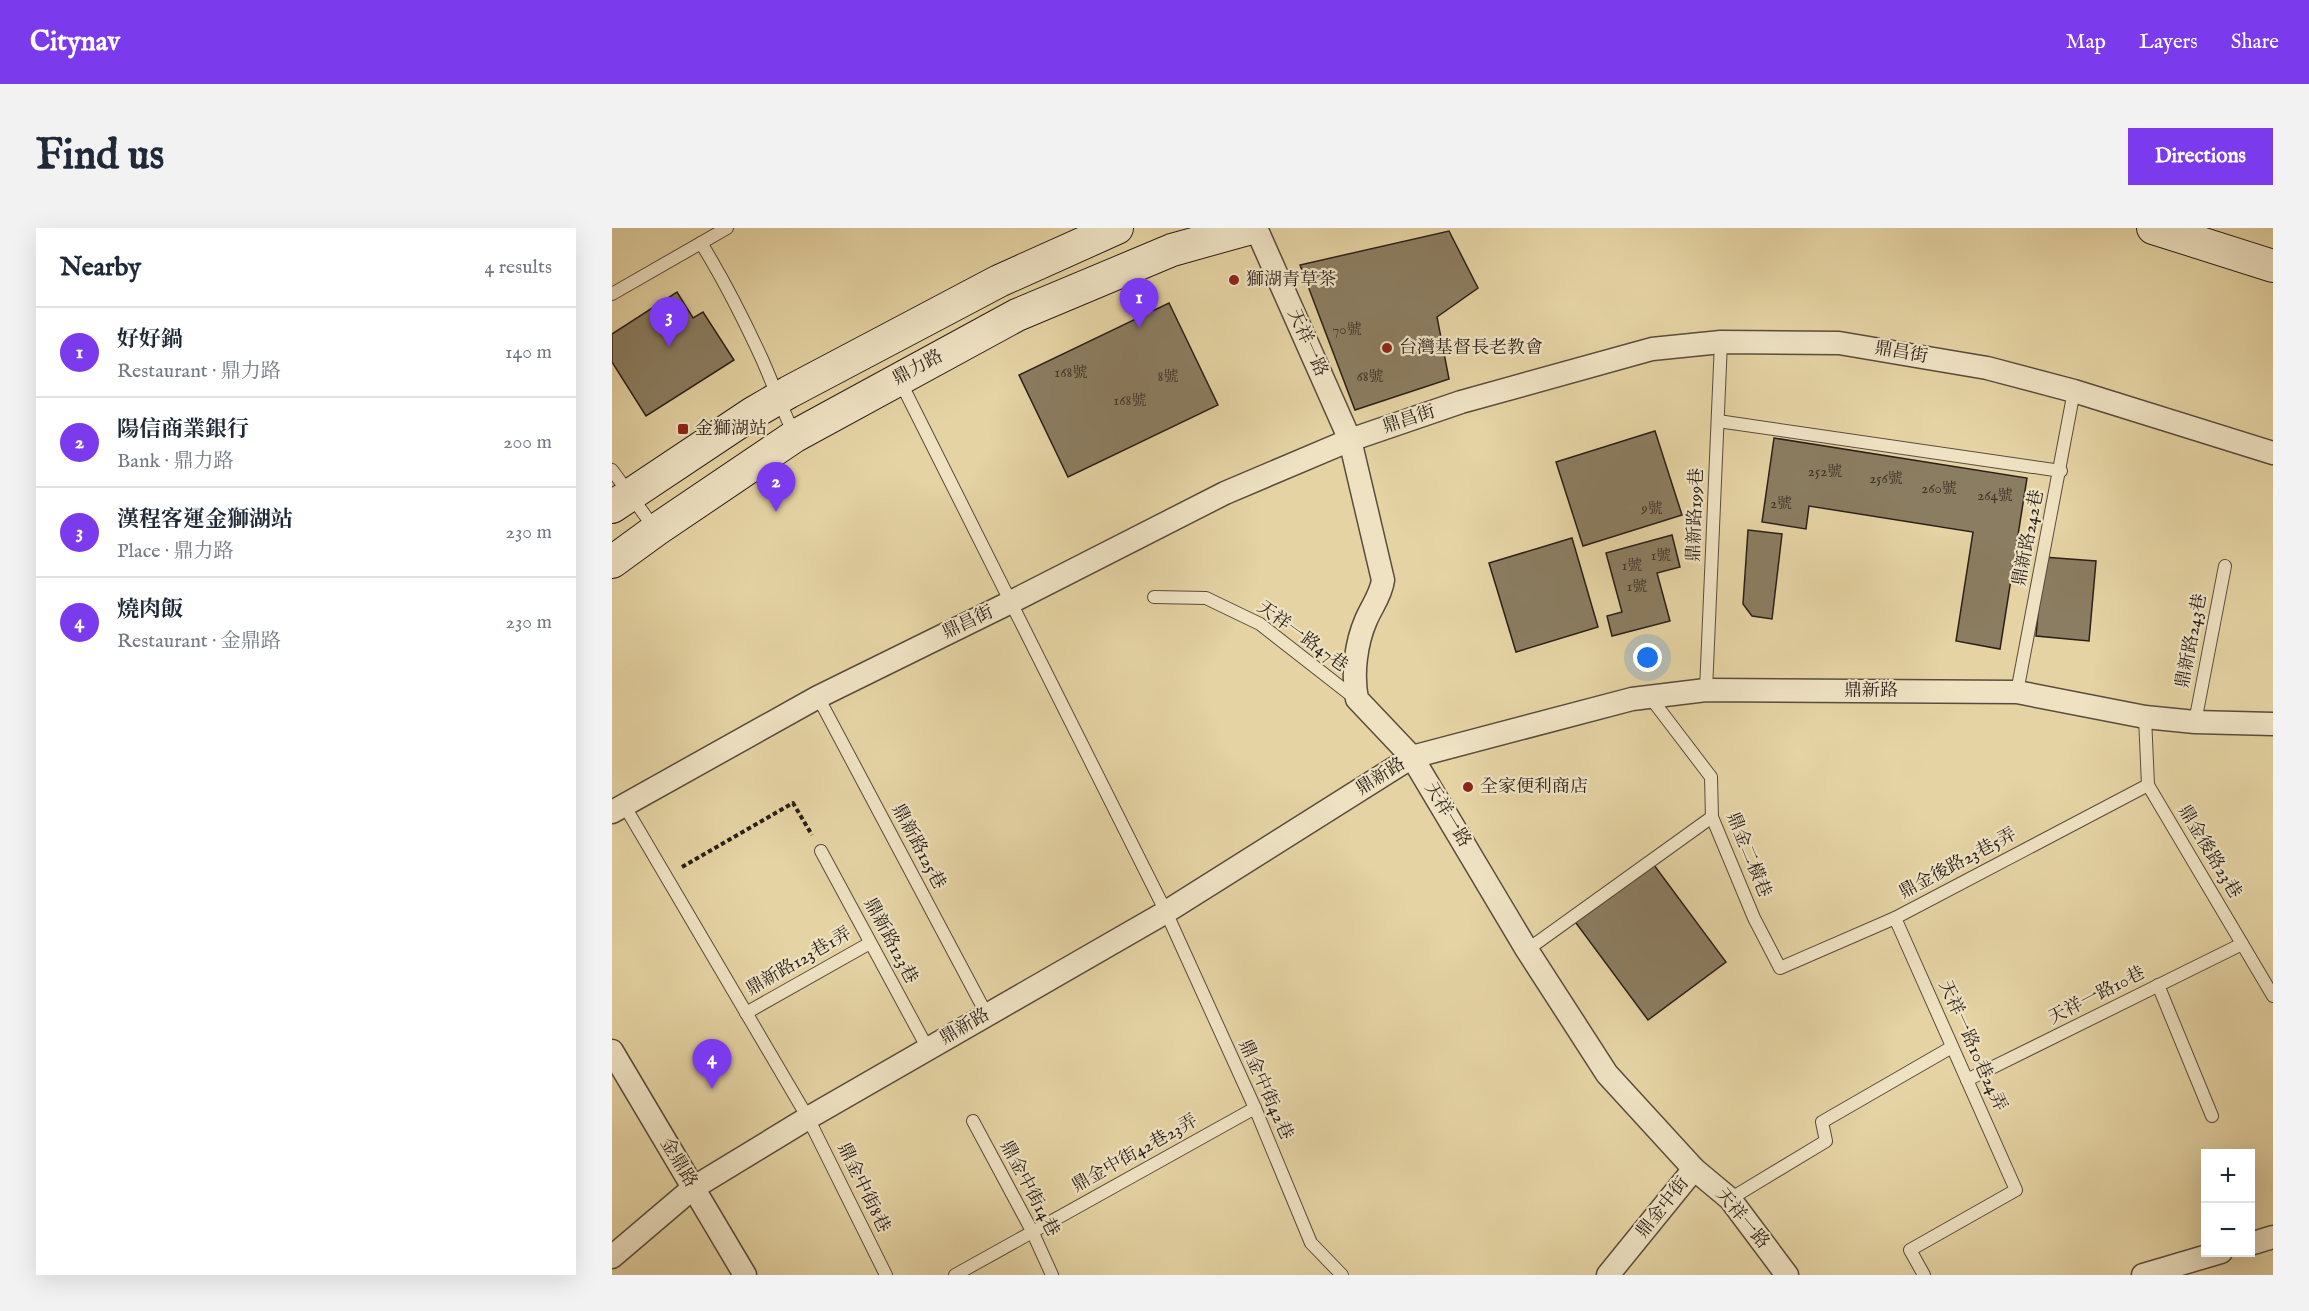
<!DOCTYPE html>
<meta charset="utf-8">
<style>
body{margin:0;font-family:"IM FELL English","Noto Serif TC",serif;background:#f2f2f3;color:#1f2937}
.controls{position:absolute;right:18px;bottom:18px;display:grid;overflow:hidden;border-radius:0px;box-shadow:0 6px 24px #0002}
.controls button{width:54px;height:54px;display:grid;place-items:center;padding:0;border:0;border-bottom:2px solid #e0e1e3;background:#fff;color:#1f2937;font:30px sans-serif}
.you{position:absolute;left:1036px;top:430px;width:21px;height:21px;margin:-15px;border:4px solid #fff;border-radius:50%;background:#1a73e8;box-shadow:0 0 0 9px #1a73e833}
.badge{display:grid;place-items:center;width:39px;height:39px;border-radius:50%;background:#7c3aed;color:#fff;font-size:20px;font-weight:700}
.pin{position:absolute;translate:-50% -50px;filter:drop-shadow(0 2px 3px #0008)}
.pin::after{content:'';position:absolute;top:32px;width:21px;height:18px;background:inherit;clip-path:polygon(0 0,100% 0,50% 100%)}
.list{margin:0;padding:0;list-style:none}
h2{display:flex;justify-content:space-between;align-items:center;height:78px;margin:0;padding:0 24px;font-size:26px}
h2 small{font-size:20px;font-weight:400;color:#747a83}
.list li{display:grid;grid-template-columns:39px 1fr auto;gap:18px;align-items:center;box-sizing:border-box;height:90px;padding:0 24px;border-top:2px solid #e0e1e3}
.list b{display:block;font-size:22px;white-space:nowrap}
.list p{margin:0;font-size:20px;white-space:nowrap;color:#747a83}
.list em{font-size:20px;font-style:normal;color:#747a83}
.map{position:relative;flex:none;width:1661px;height:1047px;overflow:hidden;border-radius:0px}
header{display:flex;align-items:center;gap:36px;box-sizing:border-box;height:84px;padding:0 30px;background:#7c3aed;color:#fff}
header strong{font-size:28px}
nav{display:flex;gap:33px;margin-inline-start:auto;font-size:21px}
.intro{display:flex;align-items:center;justify-content:space-between;box-sizing:border-box;height:144px;padding:0 36px}
h1{margin:0;font-size:42px}
.button{padding:15px 27px;border-radius:0px;background:#7c3aed;color:#fff;font-size:21px;font-weight:700}
main{display:flex;gap:36px;padding:0 36px}
aside{flex:1;background:#fff;border-radius:0px;box-shadow:0 6px 24px #0002}
.map>svg:first-child{display:block}
.building{fill:#8b7d61;stroke:#2a1f19;stroke-width:1.5}
.lines{fill:none;stroke-linecap:round;stroke-linejoin:round}
.lane-casing{stroke:#594c3c;stroke-width:14}
.street-casing{stroke:#594c3c;stroke-width:25}
.secondary-casing{stroke:#2a1f19;stroke-width:34}
.path{stroke:#2a1f19;stroke-width:4;stroke-dasharray:4.5 3;stroke-linecap:butt}
.lane{stroke:#eee2c3;stroke-width:12}
.street{stroke:#eee2c3;stroke-width:22}
.secondary{stroke:#eee2c3;stroke-width:32}
.poi-dot{fill:#8f2418;stroke:#eee2c3;stroke-width:2}
.labels{text-anchor:middle;dominant-baseline:central;stroke-width:4.5;stroke-linejoin:round;paint-order:stroke}
.number-label{font-size:15px;fill:#42362b}
.poi-label{font-size:18px;fill:#2a1f19;stroke:#eee2c3;text-anchor:start}
.street-label{font-size:18px;fill:#2a1f19;stroke:#eee2c3}
</style>
<header>
<strong>Citynav</strong>
<nav><a>Map</a><a>Layers</a><a>Share</a></nav>
</header>
<div class="intro"><h1>Find us</h1><a class="button">Directions</a></div>
<main>
<aside>
<h2>Nearby<small>4 results</small></h2>
<ul class="list">
<li><span class="badge">1</span><div><b>好好鍋</b><p>Restaurant · 鼎力路</p></div><em>140 m</em></li>
<li><span class="badge">2</span><div><b>陽信商業銀行</b><p>Bank · 鼎力路</p></div><em>200 m</em></li>
<li><span class="badge">3</span><div><b>漢程客運金獅湖站</b><p>Place · 鼎力路</p></div><em>230 m</em></li>
<li><span class="badge">4</span><div><b>燒肉飯</b><p>Restaurant · 金鼎路</p></div><em>230 m</em></li>
</ul>
</aside>
<div class="map">
<svg width="1661" height="1047" viewBox="0 0 1661 1047">
<rect width="100%" height="100%" fill="#e5d3a3"/>
<filter id="stains"><feTurbulence type="fractalNoise" baseFrequency=".00333" numOctaves="4"/><feColorMatrix values="0 0 0 0 .2 0 0 0 0 .09 0 0 0 0 .02 0 0 0 .5 -.17"/></filter>
<radialGradient id="worn" r=".72"><stop offset=".6" stop-color="#630" stop-opacity="0"/><stop offset="1" stop-color="#630" stop-opacity=".3"/></radialGradient>
<g class="building">
<polygon points="837,3 866,60 825,89 837,151 743,182 688,37"/>
<polygon points="65,64 81,90 91,84 122,132 34,188 0,134 0,106"/>
<polygon points="557,75 606,177 456,249 407,147"/>
<polygon points="1043,203 1070,287 971,318 944,234"/>
<polygon points="1162,210 1415,250 1388,421 1344,413 1361,304 1197,278 1194,301 1150,294"/>
<polygon points="1136,302 1170,306 1160,391 1140,388 1131,376"/>
<polygon points="1060,307 1068,339 1045,345 1058,393 1000,408 995,388 1010,384 994,325"/>
<polygon points="960,310 986,399 904,424 877,335"/>
<polygon points="1431,329 1484,333 1477,413 1424,408"/>
<polygon points="1039,633 1114,734 1036,792 961,691"/>
</g>
<g class="lines">
<g class="lane-casing">
<g id="lane">
<path d="M 89,15 C 112,52 132,92 150,131 C 161,156 171,183 183,208"/>
<polyline points="0,66 115,0"/>
<polyline points="287,151 554,684 643,880 699,1015 730,1047"/>
<polyline points="1106,193 1449,243"/>
<polyline points="0,242 43,301"/>
<polyline points="542,369 594,370 648,396 744,471"/>
<polyline points="1094,462 1109,114"/>
<polyline points="1405,464 1462,163"/>
<polyline points="206,469 375,787"/>
<polyline points="1038,469 1099,549 1100,589 1142,690 1168,740 1283,690 1536,557"/>
<polyline points="1533,489 1536,557 1661,768"/>
<polyline points="1583,494 1613,338"/>
<polyline points="12,577 196,890 274,1047"/>
<polyline points="209,623 316,821"/>
<polyline points="1283,690 1404,962 1298,1022 1312,1047"/>
<polyline points="915,722 1100,589"/>
<polyline points="1546,757 1600,888"/>
<polyline points="134,785 258,715"/>
<polyline points="1355,852 1630,716"/>
<polyline points="361,893 420,1003 440,1047"/>
<polyline points="1118,971 1214,913 1210,894 1340,819"/>
<polyline points="343,1047 643,880"/>
</g>
</g>
<g class="street-casing">
<g id="street">
<path d="M 644,0 L 738,212 L 771,352 C 769,367 760,378 754,392 C 744,415 740,446 745,471 L 800,529 L 915,722 L 995,846 L 1082,941 L 1118,971 L 1175,1047"/>
<polyline points="0,584 206,469 399,374 613,265 738,212 849,174 1040,121 1109,114 1227,115 1375,140 1462,163 1661,225"/>
<polyline points="0,823 133,1047"/>
<polyline points="1638,1016 1661,1009"/>
<polyline points="0,1029 81,960 196,890 554,684 800,529 1020,471 1094,462 1405,464 1533,489 1583,494 1661,496"/>
<polyline points="996,1047 1082,941"/>
<polyline points="1531,1047 1609,1024"/>
</g>
</g>
<g class="secondary-casing">
<g id="secondary">
<polyline points="1541,0 1661,38"/>
<polyline points="0,279 141,185 177,164 387,53 505,0"/>
<polyline points="0,334 44,302 183,208 405,87 560,22 639,0"/>
</g>
</g>
<polyline class="path" points="70,639 181,575 200,607"/>
<use href="#lane" class="lane"/>
<use href="#street" class="street"/>
<use href="#secondary" class="secondary"/>
</g>
<g class="poi-dot">
<circle cx="622" cy="52" r="6"/>
<circle cx="775" cy="120" r="6"/>
<rect x="65" y="195" width="12" height="12" rx="3"/>
<circle cx="856" cy="559" r="6"/>
</g>
<g class="labels">
<g class="number-label">
<text x="735" y="101">70號</text>
<text x="459" y="144">168號</text>
<text x="556" y="148">8號</text>
<text x="758" y="148">68號</text>
<text x="518" y="172">168號</text>
<text x="1213" y="243">252號</text>
<text x="1274" y="250">256號</text>
<text x="1327" y="260">260號</text>
<text x="1383" y="267">264號</text>
<text x="1169" y="275">2號</text>
<text x="1040" y="280">9號</text>
<text x="1049" y="327">1號</text>
<text x="1020" y="337">1號</text>
<text x="1025" y="358">1號</text>
</g>
<g class="poi-label">
<text x="634" y="52">獅湖青草茶</text>
<text x="787" y="120">台灣基督長老教會</text>
<text x="83" y="201">金獅湖站</text>
<text x="868" y="559">全家便利商店</text>
</g>
<g class="street-label">
<text transform="translate(695 115) rotate(66)">天祥一路</text>
<text transform="translate(1289 125) rotate(10)">鼎昌街</text>
<text transform="translate(306 140) rotate(-28)">鼎力路</text>
<text transform="translate(797 192) rotate(-18)">鼎昌街</text>
<text transform="translate(1084 287) rotate(-88)">鼎新路199巷</text>
<text transform="translate(1417 310) rotate(-79)">鼎新路242巷</text>
<text transform="translate(356 395) rotate(-25)">鼎昌街</text>
<text transform="translate(690 409) rotate(36)">天祥一路47巷</text>
<text transform="translate(1580 413) rotate(-79)">鼎新路243巷</text>
<text x="1259" y="463">鼎新路</text>
<text transform="translate(769 549) rotate(-32)">鼎新路</text>
<text transform="translate(835 587) rotate(59)">天祥一路</text>
<text transform="translate(306 619) rotate(62)">鼎新路125巷</text>
<text transform="translate(1597 624) rotate(59)">鼎金後路23巷</text>
<text transform="translate(1136 627) rotate(68)">鼎金二橫巷</text>
<text transform="translate(1346 636) rotate(-28)">鼎金後路23巷5弄</text>
<text transform="translate(278 713) rotate(62)">鼎新路123巷</text>
<text transform="translate(187 734) rotate(-30)">鼎新路123巷1弄</text>
<text transform="translate(1485 768) rotate(-27)">天祥一路10巷</text>
<text transform="translate(353 799) rotate(-30)">鼎新路</text>
<text transform="translate(1360 818) rotate(66)">天祥一路10巷24弄</text>
<text transform="translate(653 862) rotate(66)">鼎金中街42巷</text>
<text transform="translate(523 926) rotate(-29)">鼎金中街42巷23弄</text>
<text transform="translate(66 935) rotate(59)">金鼎路</text>
<text transform="translate(251 960) rotate(64)">鼎金中街8巷</text>
<text transform="translate(417 961) rotate(62)">鼎金中街14巷</text>
<text transform="translate(1051 980) rotate(-51)">鼎金中街</text>
<text transform="translate(1130 991) rotate(50)">天祥一路</text>
</g>
</g>
<rect width="100%" height="100%" filter="url(#stains)"/>
<rect width="100%" height="100%" fill="url(#worn)"/>
</svg>
<div class="controls">
<button>+</button>
<button>−</button>
</div>
<div class="you"></div>
<div class="pin badge" style="left:527px;top:100px">1</div>
<div class="pin badge" style="left:164px;top:284px">2</div>
<div class="pin badge" style="left:57px;top:119px">3</div>
<div class="pin badge" style="left:100px;top:861px">4</div>
</div>
</main>
